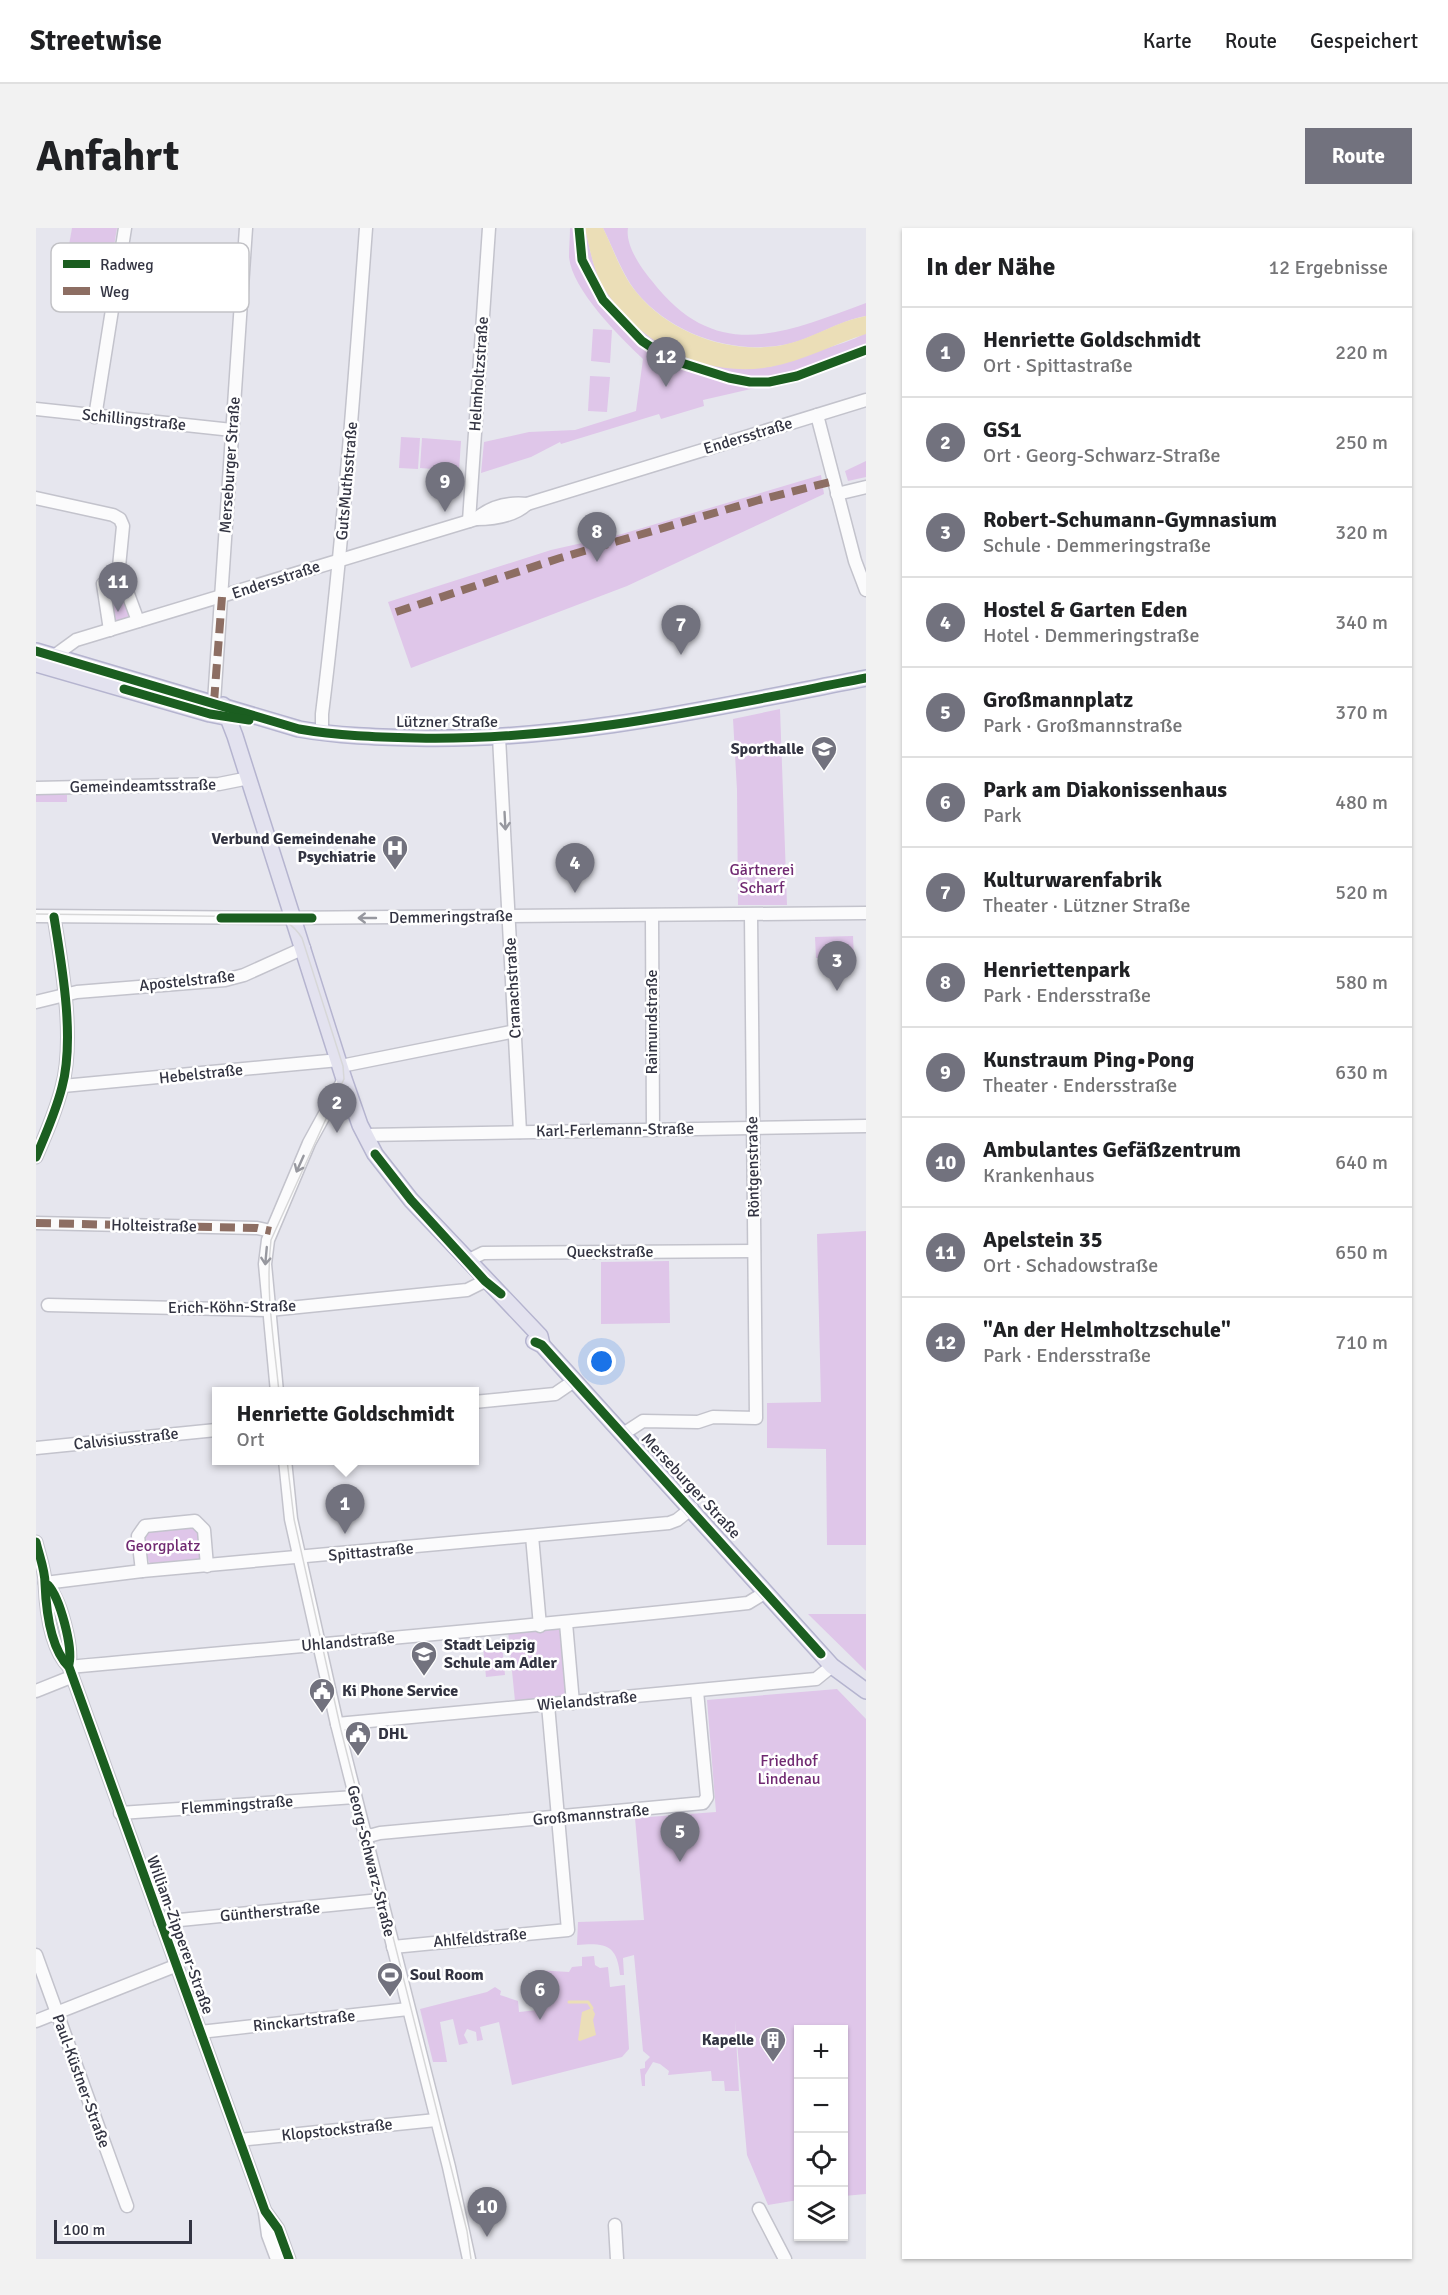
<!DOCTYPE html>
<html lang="de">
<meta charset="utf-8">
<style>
body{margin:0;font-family:Signika,sans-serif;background:#f2f2f2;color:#202124}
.controls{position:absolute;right:18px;bottom:18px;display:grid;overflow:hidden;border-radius:0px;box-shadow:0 2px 4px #0004}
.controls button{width:54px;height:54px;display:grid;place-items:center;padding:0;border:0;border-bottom:2px solid #e0e0e0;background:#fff;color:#202124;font:30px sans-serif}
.scale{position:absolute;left:18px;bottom:15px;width:138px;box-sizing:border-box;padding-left:6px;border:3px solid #333442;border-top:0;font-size:16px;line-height:21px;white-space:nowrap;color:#333442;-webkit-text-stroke:4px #fff;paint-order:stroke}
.you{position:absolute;left:566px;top:1134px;width:21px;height:21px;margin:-15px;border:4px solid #fff;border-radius:50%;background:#1a73e8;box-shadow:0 0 0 9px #1a73e833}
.badge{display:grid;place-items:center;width:39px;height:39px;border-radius:50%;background:#72727e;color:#fff;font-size:20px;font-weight:700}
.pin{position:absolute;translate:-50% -50px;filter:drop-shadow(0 2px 3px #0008)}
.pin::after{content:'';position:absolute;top:32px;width:21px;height:18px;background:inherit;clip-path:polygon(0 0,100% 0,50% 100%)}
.popup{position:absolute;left:176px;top:1159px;width:267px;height:78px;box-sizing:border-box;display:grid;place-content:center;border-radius:0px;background:#fff;filter:drop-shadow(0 2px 4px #0005);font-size:20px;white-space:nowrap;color:#757577}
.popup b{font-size:22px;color:#202124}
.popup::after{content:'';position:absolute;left:50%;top:100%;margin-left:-12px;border:12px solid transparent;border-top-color:#fff}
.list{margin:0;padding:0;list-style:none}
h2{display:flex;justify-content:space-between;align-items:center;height:78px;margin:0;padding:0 24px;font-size:26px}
h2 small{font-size:20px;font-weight:400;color:#757577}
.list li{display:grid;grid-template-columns:39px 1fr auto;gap:18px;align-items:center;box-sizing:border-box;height:90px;padding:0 24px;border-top:2px solid #e0e0e0}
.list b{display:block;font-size:22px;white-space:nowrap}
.list p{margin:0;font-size:20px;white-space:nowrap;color:#757577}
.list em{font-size:20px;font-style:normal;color:#757577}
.icon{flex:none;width:33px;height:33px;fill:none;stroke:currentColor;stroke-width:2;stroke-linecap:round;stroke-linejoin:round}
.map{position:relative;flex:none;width:830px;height:2031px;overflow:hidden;border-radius:0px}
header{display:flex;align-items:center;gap:36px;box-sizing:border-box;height:84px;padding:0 30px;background:#fff;border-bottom:2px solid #e0e0e0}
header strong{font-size:28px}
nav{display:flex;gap:33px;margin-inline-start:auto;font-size:21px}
.intro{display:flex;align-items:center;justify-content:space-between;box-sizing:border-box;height:144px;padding:0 36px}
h1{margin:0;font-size:42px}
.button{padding:15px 27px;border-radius:0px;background:#72727e;color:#fff;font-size:21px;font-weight:700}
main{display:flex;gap:36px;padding:0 36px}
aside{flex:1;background:#fff;border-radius:0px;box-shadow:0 2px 4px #0004}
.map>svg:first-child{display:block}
.green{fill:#dfc6e9}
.water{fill:#ebdeb7}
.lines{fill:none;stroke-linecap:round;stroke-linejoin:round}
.stream{stroke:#ebdeb7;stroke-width:3}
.minor-casing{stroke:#c3c3cc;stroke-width:15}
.major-casing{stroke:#b5b4cf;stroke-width:18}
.minor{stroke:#fbfbfc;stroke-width:12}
.major{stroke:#e3e2ef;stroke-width:15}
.tram{stroke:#d7d7d8;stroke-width:1.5}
.quiet{stroke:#8d6e63;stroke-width:8;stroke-dasharray:15 8;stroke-linecap:butt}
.cycleway-casing{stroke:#fff;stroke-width:13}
.cycleway{stroke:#1b5e20;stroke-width:9}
.oneway{stroke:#97989f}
.labels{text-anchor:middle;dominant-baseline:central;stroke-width:5;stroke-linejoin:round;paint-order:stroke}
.street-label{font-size:16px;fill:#333442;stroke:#fff}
.poi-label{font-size:16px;font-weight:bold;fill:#333442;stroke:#fff;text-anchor:start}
.park-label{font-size:16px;fill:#702971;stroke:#fff}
.key{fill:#fff;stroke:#c2c2c6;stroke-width:1.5}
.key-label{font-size:16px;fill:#333442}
</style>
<header>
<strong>Streetwise</strong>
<nav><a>Karte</a><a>Route</a><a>Gespeichert</a></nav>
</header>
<div class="intro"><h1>Anfahrt</h1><a class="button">Route</a></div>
<main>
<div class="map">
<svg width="830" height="2031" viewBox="0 0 830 2031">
<rect width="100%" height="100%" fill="#e6e6ee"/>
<g class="green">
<polygon points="36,0 81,0 77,24 33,17"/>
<path d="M 534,0 L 549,0 C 554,22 558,45 571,64 C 607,118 667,147 731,139 C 746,137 761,129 775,125 C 789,120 820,113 830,104 L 830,125 L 754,152 L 667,172 L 668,178 L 625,191 L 623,186 L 525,216 L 524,214 L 495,229 L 445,245 L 448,214 L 493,204 L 539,202 L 600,183 L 607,131 C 584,109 536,62 533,29 C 533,19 534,9 534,0 Z"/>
<path d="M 567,0 L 592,0 C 589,17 605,40 616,53 C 680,136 746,106 830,75 L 830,88 C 801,93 776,112 747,117 C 694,126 636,106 601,65 C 586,46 578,22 567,0 Z"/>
<polygon points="557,101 576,102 574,135 555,133"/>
<polygon points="554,148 574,149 571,184 552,183"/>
<polygon points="365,209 384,210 382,241 363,240"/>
<polygon points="386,210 425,213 423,243 384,240"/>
<polygon points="830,233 830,249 812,253 809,243"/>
<polygon points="785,247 788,266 591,358 375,440 352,374 515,322 586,306"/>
<polygon points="82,349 102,393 74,402 67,356"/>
<polygon points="744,481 751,677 702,677 701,562 697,491"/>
<rect x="0" y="567" width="31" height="7"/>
<polygon points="817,708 818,729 780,730 779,709"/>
<polygon points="830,1003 830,1317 791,1317 790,1221 731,1220 731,1175 785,1174 781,1006"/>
<polygon points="633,1033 634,1095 565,1096 565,1034"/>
<path d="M 159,1298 L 165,1304 L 166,1327 L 161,1333 L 115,1337 C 109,1328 106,1312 110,1302 Z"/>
<polygon points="772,1386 830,1386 830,1443"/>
<polygon points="526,1398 533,1469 479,1473 472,1403"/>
<polygon points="466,1416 469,1447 450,1449 447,1418"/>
<path d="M 801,1461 L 830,1491 L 830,1966 L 808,1968 L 808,1802 L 762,1802 L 762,1972 L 732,1977 L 711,1927 L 699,1792 L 703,1863 L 689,1863 L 688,1853 L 676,1853 L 675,1843 L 632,1847 L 633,1843 L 624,1836 L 617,1834 L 609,1847 L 609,1858 L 606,1858 L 604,1841 L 609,1840 L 609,1834 L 614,1829 L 607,1823 L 598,1727 L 587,1730 L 588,1747 L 584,1747 C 581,1716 569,1715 541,1717 L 542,1694 L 608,1692 L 599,1590 L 680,1584 L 671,1472 Z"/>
<polygon points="558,1728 559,1737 564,1740 572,1739 574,1759 589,1757 593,1821 586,1829 476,1857 463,1794 444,1799 447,1812 441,1813 440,1804 431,1801 428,1807 432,1815 423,1817 417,1791 404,1794 411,1834 397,1834 384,1781 451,1764 459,1759 465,1763 464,1767 482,1773 483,1784 502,1782 499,1742 533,1744 536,1739 546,1738 546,1729"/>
</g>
<g class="water">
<path d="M 549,0 L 567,0 C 578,22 585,46 601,65 C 635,106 695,127 747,117 C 776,111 801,93 830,88 L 830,106 C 798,116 767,133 734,139 C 669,150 608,118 571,65 C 558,46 554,22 549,0 Z"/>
<polygon points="556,1780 559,1786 557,1792 560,1807 544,1813 542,1812 546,1784"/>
</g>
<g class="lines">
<polyline class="stream" points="533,1774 552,1774 556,1780"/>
<g class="minor-casing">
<g id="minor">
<polyline points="0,181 196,202"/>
<polyline points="781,187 819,333 830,362"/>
<polyline points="59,189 89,0"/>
<polyline points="801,266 830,259"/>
<polyline points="0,270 77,287 84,291 87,298 82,349 88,355 102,393"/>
<path d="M 440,291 C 455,278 471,274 491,276 L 830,172"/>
<polyline points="433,293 453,0"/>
<polyline points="74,402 67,356 82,349"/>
<path d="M 18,428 L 40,412 L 440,291 C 458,291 478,288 491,276"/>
<polyline points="178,474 210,0"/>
<path d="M 286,505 L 286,486 C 306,324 318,163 330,0"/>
<polyline points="463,509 484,904"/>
<polyline points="0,560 183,556 213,550"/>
<polyline points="0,688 243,690 830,685"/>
<polyline points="616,688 617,901"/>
<polyline points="0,774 41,764 189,752 208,747 268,720"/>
<polyline points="305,838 480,803"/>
<polyline points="27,858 303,832"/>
<polyline points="329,907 830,898"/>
<path d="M 0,929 C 10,906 20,883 26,859 C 39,811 26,738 18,689"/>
<polyline points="0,995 221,1000 235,1003"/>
<polyline points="431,1033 447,1025 718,1023"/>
<polyline points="12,1077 233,1082 431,1062 449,1053"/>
<polyline points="241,1164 229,1036 232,1012 273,915 308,851"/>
<polyline points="438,1174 519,1166 538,1153"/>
<polyline points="587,1206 607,1193 662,1194 677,1189 720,1190 715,687"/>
<polyline points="0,1220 180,1202"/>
<polyline points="249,1232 255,1291 301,1496 413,1939 433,2031"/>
<polyline points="496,1308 504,1398"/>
<path d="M 0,1314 C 3,1327 9,1342 9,1355 C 10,1381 14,1420 33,1439 L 229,1983 L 242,2001 L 253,2031"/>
<polyline points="106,1343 102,1308 109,1298 159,1293 168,1302 171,1338"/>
<polyline points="9,1355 106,1343 633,1295 641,1292 656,1280"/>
<path d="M 9,1355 C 25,1369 37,1420 33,1439"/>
<polyline points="530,1395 537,1475"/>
<path d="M 33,1439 C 259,1418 486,1400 712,1375 L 730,1364"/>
<polyline points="0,1463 35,1449"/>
<polyline points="301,1496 780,1451 796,1438"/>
<polyline points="84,1585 319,1569"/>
<polyline points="329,1609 344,1605 667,1575 671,1569 661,1463"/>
<polyline points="124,1694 344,1672"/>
<polyline points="357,1719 532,1702 512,1477"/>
<polyline points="0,1727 91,1978"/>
<polyline points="0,1793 139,1738"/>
<polyline points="164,1804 372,1781"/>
<polyline points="203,1912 400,1892"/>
<polyline points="723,1981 749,2031"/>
<polyline points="229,1985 232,2007 241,2031"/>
<polyline points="579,1997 581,2031"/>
</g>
</g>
<g class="major-casing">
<g id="major">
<path d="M 0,423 L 263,501 C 302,508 342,509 381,510 C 535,513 680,479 830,450"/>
<polyline points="0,436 174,486 199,491"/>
<polyline points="187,477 199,508 308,851 324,897 339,926 375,972 504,1108 506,1117"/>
<polyline points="498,1113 506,1117 796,1438 830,1463"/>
</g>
</g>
<use href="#minor" class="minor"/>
<use href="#major" class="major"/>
<g class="tram">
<path d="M 0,424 L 264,498 C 449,533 649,486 830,448"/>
<path d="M 0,686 L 232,689 C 248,691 257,696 266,710 L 307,838 L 308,851 L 235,1012 C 229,1062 238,1113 243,1164"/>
<polyline points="251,1232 258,1291 305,1502 431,2003 435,2031"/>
</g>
<g class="quiet">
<polyline points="360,384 524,330 723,272 798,253"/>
<polyline points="178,474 186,369"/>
<polyline points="0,995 221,1000 235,1003"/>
</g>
<g class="cycleway-casing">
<g id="cycleway">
<polyline points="543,0 546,32 567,72 606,113 633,131 693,150 714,154 733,154 761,148 830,122"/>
<path d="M 0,423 L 263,501 C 302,508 342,509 381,510 C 535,513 680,479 830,450"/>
<polyline points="88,461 174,486 213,492"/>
<polyline points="185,690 276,690"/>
<polyline points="339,926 375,972 449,1053 465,1066"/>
<path d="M 0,929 C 10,906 20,883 26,859 C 39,811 26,738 18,689"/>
<polyline points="499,1114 506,1117 785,1426"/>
<path d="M 0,1314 C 3,1327 9,1342 9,1355 C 10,1381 14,1420 33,1439 L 229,1983 L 242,2001 L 253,2031"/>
<path d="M 12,1357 C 24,1370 37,1419 33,1436"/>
</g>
</g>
<use href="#cycleway" class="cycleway"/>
</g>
<defs><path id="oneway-shaft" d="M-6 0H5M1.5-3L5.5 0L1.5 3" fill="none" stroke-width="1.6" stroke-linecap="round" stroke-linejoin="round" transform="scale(1.5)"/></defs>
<g class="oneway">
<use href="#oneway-shaft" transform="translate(469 593) rotate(87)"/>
<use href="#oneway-shaft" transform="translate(331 690) rotate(180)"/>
<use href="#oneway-shaft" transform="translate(264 936) rotate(114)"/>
<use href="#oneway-shaft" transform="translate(230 1028) rotate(95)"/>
</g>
<defs>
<g id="school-pin" transform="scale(1.35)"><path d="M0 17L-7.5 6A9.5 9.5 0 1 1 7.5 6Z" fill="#72727e" stroke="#fff"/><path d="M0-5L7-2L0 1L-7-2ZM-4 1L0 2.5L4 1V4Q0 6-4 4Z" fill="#fff"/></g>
<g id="hospital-pin" transform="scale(1.35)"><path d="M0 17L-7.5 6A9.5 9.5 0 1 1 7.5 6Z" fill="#72727e" stroke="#fff"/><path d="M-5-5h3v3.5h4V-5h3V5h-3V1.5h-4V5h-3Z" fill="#fff"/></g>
<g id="civic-pin" transform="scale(1.35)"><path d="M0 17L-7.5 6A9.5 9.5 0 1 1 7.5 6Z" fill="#72727e" stroke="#fff"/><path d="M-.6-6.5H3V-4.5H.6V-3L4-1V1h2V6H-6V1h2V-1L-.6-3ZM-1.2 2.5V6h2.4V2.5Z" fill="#fff"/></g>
<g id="stadium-pin" transform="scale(1.35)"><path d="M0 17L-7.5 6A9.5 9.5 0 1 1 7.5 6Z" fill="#72727e" stroke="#fff"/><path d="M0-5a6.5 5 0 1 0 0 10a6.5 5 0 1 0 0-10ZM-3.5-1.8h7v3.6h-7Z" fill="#fff"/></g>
<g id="building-pin" transform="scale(1.35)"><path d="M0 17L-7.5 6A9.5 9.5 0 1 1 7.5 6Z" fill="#72727e" stroke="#fff"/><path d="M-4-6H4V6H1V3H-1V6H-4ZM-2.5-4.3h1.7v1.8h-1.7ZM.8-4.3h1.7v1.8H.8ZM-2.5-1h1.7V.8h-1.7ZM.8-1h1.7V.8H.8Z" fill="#fff"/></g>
</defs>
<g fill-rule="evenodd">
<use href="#school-pin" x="788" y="521"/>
<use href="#hospital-pin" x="359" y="620"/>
<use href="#school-pin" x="388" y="1426"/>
<use href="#civic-pin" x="286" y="1463"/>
<use href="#civic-pin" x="322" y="1506"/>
<use href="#stadium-pin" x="354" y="1747"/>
<use href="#building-pin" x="737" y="1812"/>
</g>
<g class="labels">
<g class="street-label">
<text transform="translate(443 146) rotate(-86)">Helmholtzstraße</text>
<text transform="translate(98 192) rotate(6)">Schillingstraße</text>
<text transform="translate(712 208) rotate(-17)">Endersstraße</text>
<text transform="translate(194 237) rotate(-86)">Merseburger Straße</text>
<text transform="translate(311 253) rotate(-85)">GutsMuthsstraße</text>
<text transform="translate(240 352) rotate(-18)">Endersstraße</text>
<text x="411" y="494">Lützner Straße</text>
<text transform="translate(107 558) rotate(-1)">Gemeindeamtsstraße</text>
<text transform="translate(415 689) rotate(-1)">Demmeringstraße</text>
<text transform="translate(151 753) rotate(-6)">Apostelstraße</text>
<text transform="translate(477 760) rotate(-93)">Cranachstraße</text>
<text transform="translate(616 794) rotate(-90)">Raimundstraße</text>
<text transform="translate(165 846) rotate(-6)">Hebelstraße</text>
<text transform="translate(579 902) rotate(-1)">Karl-Ferlemann-Straße</text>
<text transform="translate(717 939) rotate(-91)">Röntgenstraße</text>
<text transform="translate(118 998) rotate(1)">Holteistraße</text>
<text x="574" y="1024">Queckstraße</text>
<text transform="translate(196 1079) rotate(-1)">Erich-Köhn-Straße</text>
<text transform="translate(90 1211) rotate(-6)">Calvisiusstraße</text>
<text transform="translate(655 1258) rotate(47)">Merseburger Straße</text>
<text transform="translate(335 1324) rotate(-5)">Spittastraße</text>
<text transform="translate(312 1414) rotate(-5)">Uhlandstraße</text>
<text transform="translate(551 1473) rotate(-5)">Wielandstraße</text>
<text transform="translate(201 1577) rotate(-4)">Flemmingstraße</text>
<text transform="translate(555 1587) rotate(-5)">Großmannstraße</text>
<text transform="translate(335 1633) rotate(76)">Georg-Schwarz-Straße</text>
<text transform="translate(234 1684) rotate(-5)">Güntherstraße</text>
<text transform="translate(144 1707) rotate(70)">William-Zipperer-Straße</text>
<text transform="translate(444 1710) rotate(-5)">Ahlfeldstraße</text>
<text transform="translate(268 1793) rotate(-6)">Rinckartstraße</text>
<text transform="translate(45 1853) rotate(70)">Paul-Küstner-Straße</text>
<text transform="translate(301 1902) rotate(-6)">Klopstockstraße</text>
</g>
<g class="poi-label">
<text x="768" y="521" text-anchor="end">Sporthalle</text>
<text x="340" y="611" text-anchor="end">Verbund Gemeindenahe<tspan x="340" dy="18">Psychiatrie</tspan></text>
<text x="408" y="1417">Stadt Leipzig<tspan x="408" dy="18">Schule am Adler</tspan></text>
<text x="306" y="1463">Ki Phone Service</text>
<text x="342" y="1506">DHL</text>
<text x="374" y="1747">Soul Room</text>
<text x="718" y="1812" text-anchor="end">Kapelle</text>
</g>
<g class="park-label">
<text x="726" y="642">Gärtnerei<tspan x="726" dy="18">Scharf</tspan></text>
<text x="127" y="1318">Georgplatz</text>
<text x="753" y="1533">Friedhof<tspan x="753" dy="18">Lindenau</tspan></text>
</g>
</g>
<rect x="15" y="15" width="198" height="69" rx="9" class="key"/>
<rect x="27" y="32" width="27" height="8" fill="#1b5e20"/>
<rect x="27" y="59" width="27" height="8" fill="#8d6e63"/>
<g class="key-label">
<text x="64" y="42">Radweg</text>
<text x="64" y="69">Weg</text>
</g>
</svg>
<div class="controls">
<button>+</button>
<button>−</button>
<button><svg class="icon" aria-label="locate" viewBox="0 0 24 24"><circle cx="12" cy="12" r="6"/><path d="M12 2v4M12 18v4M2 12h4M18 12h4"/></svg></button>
<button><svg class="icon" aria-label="layers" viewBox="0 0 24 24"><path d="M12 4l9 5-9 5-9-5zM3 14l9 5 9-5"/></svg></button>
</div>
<div class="scale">100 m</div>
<div class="you"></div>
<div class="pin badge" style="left:309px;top:1306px">1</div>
<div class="popup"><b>Henriette Goldschmidt</b>Ort</div>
<div class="pin badge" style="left:301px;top:905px">2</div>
<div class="pin badge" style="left:801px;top:763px">3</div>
<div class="pin badge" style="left:539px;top:665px">4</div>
<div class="pin badge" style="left:644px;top:1634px">5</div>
<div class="pin badge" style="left:504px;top:1792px">6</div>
<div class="pin badge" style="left:645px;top:427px">7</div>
<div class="pin badge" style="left:561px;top:334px">8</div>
<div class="pin badge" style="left:409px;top:284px">9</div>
<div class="pin badge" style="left:451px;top:2009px">10</div>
<div class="pin badge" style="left:82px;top:384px">11</div>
<div class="pin badge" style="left:630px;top:159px">12</div>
</div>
<aside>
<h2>In der Nähe<small>12 Ergebnisse</small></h2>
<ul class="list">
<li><span class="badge">1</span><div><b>Henriette Goldschmidt</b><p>Ort · Spittastraße</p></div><em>220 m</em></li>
<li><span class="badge">2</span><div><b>GS1</b><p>Ort · Georg-Schwarz-Straße</p></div><em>250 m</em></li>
<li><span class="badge">3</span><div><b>Robert-Schumann-Gymnasium</b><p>Schule · Demmeringstraße</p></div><em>320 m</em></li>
<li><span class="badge">4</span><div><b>Hostel &amp; Garten Eden</b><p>Hotel · Demmeringstraße</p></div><em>340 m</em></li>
<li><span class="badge">5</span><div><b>Großmannplatz</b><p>Park · Großmannstraße</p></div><em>370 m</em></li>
<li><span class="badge">6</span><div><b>Park am Diakonissenhaus</b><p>Park</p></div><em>480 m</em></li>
<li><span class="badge">7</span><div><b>Kulturwarenfabrik</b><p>Theater · Lützner Straße</p></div><em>520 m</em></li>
<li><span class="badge">8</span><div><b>Henriettenpark</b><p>Park · Endersstraße</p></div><em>580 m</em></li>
<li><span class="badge">9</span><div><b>Kunstraum Ping•Pong</b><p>Theater · Endersstraße</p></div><em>630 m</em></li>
<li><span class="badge">10</span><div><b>Ambulantes Gefäßzentrum</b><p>Krankenhaus</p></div><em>640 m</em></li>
<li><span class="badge">11</span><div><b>Apelstein 35</b><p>Ort · Schadowstraße</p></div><em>650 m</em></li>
<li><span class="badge">12</span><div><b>&quot;An der Helmholtzschule&quot;</b><p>Park · Endersstraße</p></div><em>710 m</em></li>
</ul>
</aside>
</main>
